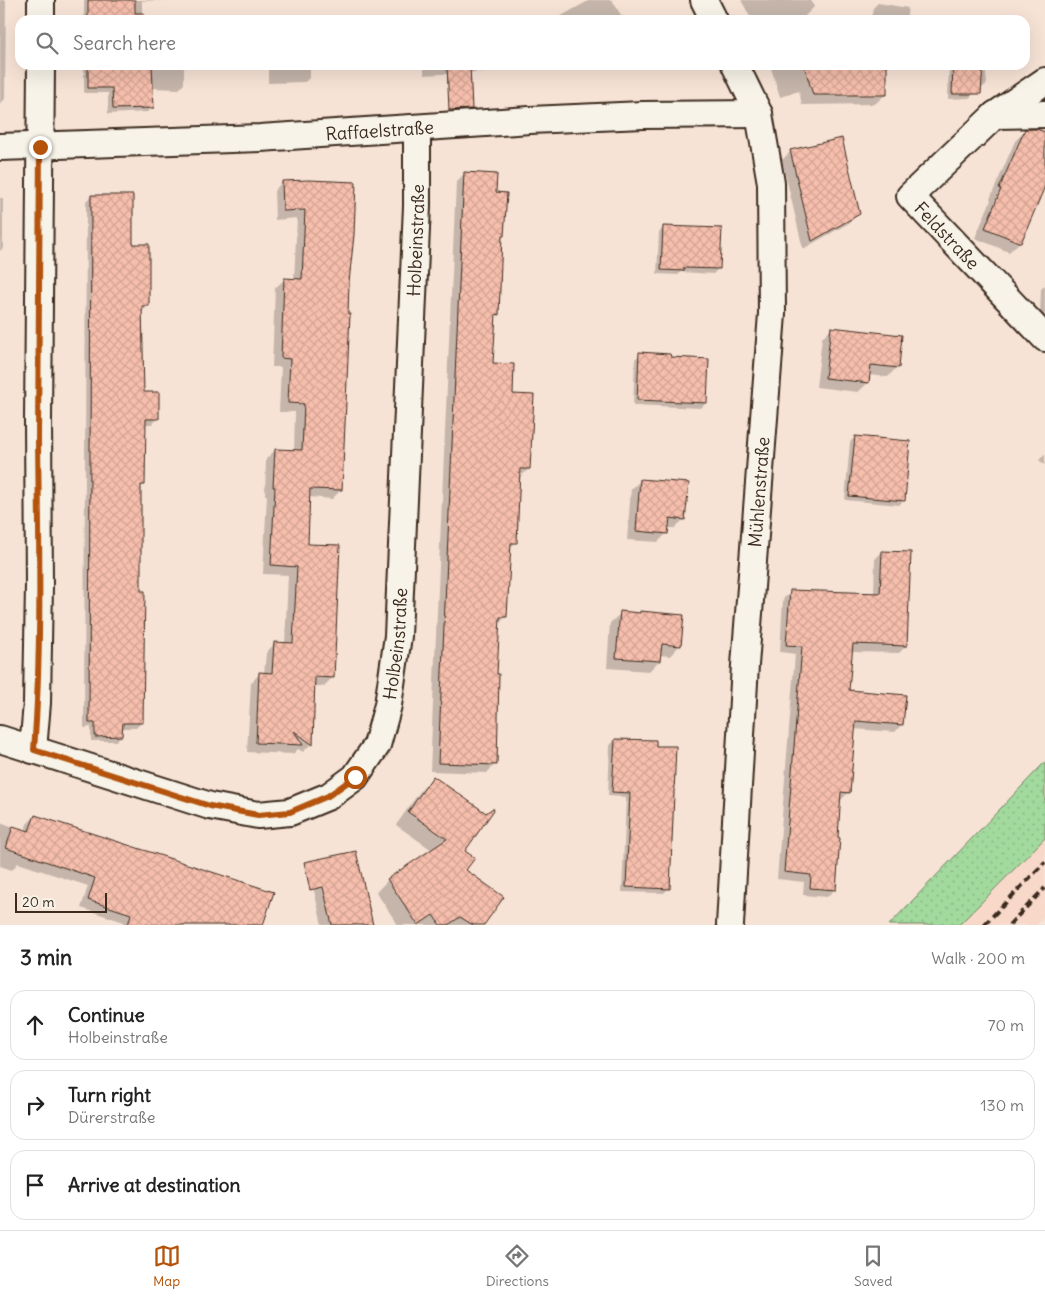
<!DOCTYPE html>
<meta charset="utf-8">
<style>
body{margin:0;font-family:Delius,sans-serif;background:#f6f6f6;color:#222}
.scale{position:absolute;left:15px;bottom:12px;width:92px;box-sizing:border-box;padding-left:5px;border:2px solid #3b2a1e;border-top:0;font-size:14px;line-height:18px;white-space:nowrap;color:#3b2a1e;-webkit-text-stroke:4px #f7f3e8;paint-order:stroke}
.stop{position:absolute;width:15px;height:15px;margin:-11px;border:4px solid #b45309;border-radius:50%;background:#fff}
.stop.end{background:#b45309;border-color:#fff;box-shadow:0 1px 5px #0008}
.list{margin:0;padding:0;list-style:none}
h2{display:flex;justify-content:space-between;align-items:center;height:65px;margin:0;padding:0 20px;font-size:21px}
h2 small{font-size:16px;font-weight:400;color:#767676}
.list li{display:grid;grid-template-columns:32px 1fr auto;gap:15px;align-items:center;box-sizing:border-box;height:70px;margin:0 10px 10px;padding:0 10px;border:1px solid #e0e0e0;border-radius:15px}
.list b{display:block;font-size:19px;white-space:nowrap}
.list p{margin:0;font-size:16px;white-space:nowrap;color:#767676}
.list em{font-size:16px;font-style:normal;color:#767676}
.icon{flex:none;width:28px;height:28px;fill:none;stroke:currentColor;stroke-width:2;stroke-linecap:round;stroke-linejoin:round}
.map{position:relative;flex:none;width:1045px;height:925px;overflow:hidden}
.search{position:absolute;background:#fff;box-shadow:0 5px 20px #0002;left:15px;right:15px;top:15px;height:55px;display:flex;align-items:center;gap:12px;box-sizing:border-box;padding:0 18px;border-radius:15px;color:#767676;font-size:19px}
.sheet{height:305px;background:#fff}
nav{display:flex;justify-content:space-around;align-items:center;box-sizing:border-box;height:70px;border-top:1px solid #e0e0e0;background:#fff;font-size:14px;color:#767676}
nav a{display:grid;justify-items:center;gap:2px}
nav .on{color:#b45309}
.map>svg:first-child{display:block}
.built{fill:#f7d8c9}
.grass{fill:url(#grass-dots);stroke:#6e825e}
.shadow{fill:#0003}
.building{fill:url(#building-cross-hatch);stroke:#3b2a1e}
.lines{fill:none;stroke-linecap:round;stroke-linejoin:round}
.minor-casing{stroke:#3b2a1e;stroke-width:30}
.minor{stroke:#f7f3e8;stroke-width:26}
.rail{stroke:#3b2a1e;stroke-width:4;stroke-dasharray:8 4;stroke-linecap:butt}
.route{stroke:#b45309;stroke-width:6}
.labels{text-anchor:middle;dominant-baseline:central;stroke-width:5;stroke-linejoin:round;paint-order:stroke}
.street-label{font-size:18px;fill:#3b2a1e;stroke:#f7f3e8}
</style>
<div class="map">
<svg width="1045" height="925" viewBox="0 0 1045 925">
<defs>
<pattern id="grass-dots" width="8" height="8" patternUnits="userSpaceOnUse" patternTransform="scale(1.25)"><rect width="8" height="8" fill="#a2d99d"/><path d="M2 2h.1M6 6h.1" fill="none" stroke="#8cba87" stroke-width="1.8" stroke-linecap="round"/></pattern>
<pattern id="building-cross-hatch" width="8" height="8" patternUnits="userSpaceOnUse" patternTransform="scale(1.25)"><rect width="8" height="8" fill="#f6beac"/><path d="M0 0l8 8M0 8l8-8" fill="none" stroke="#d4a394"/></pattern>
</defs>
<rect width="100%" height="100%" fill="#f7e3d6"/>
<filter id="ink" filterUnits="userSpaceOnUse"><feTurbulence type="fractalNoise" baseFrequency=".02" numOctaves="2"/><feDisplacementMap in="SourceGraphic" scale="10" xChannelSelector="R" yChannelSelector="G"/><feConvolveMatrix kernelMatrix="1 2 1 2 8 2 1 2 1" color-interpolation-filters="sRGB"/></filter>
<g filter="url(#ink)">
<polygon class="built" points="1045,838 1045,916 1036,925 959,925"/>
<polygon class="grass" points="1045,762 1045,838 959,925 889,925"/>
<g class="shadow">
<polygon points="0,0 6,0 5,99 0,104"/>
<polygon points="84,0 173,0 142,1 142,20 84,20"/>
<polygon points="590,0 612,0 624,20 554,20"/>
<polygon points="741,0 811,0 814,7 804,17 798,20 752,20"/>
<polygon points="878,3 908,8 906,20 871,20 873,8"/>
<polygon points="84,65 184,65 184,84 179,89 152,88 153,107 148,112 108,114 108,93 84,93"/>
<polygon points="259,65 310,65 310,77 305,82 268,83 268,67 260,68"/>
<polygon points="424,65 501,65 501,66 496,71 424,75"/>
<polygon points="770,65 885,65 886,94 875,104 802,105 799,91 780,97"/>
<polygon points="949,65 985,65 987,84 969,98 948,99"/>
<polygon points="1025,131 1045,134 1045,180 1020,242 1009,252 975,238 991,200 990,199 1015,141"/>
<polygon points="791,151 858,214 849,223 803,249 782,160"/>
<polygon points="465,173 495,193 503,235 501,238 497,314 494,317 492,365 512,395 529,469 520,477 518,477 515,543 510,548 506,617 498,624 496,675 495,764 487,773 430,771 456,182"/>
<polygon points="309,181 348,281 341,490 332,499 309,497 307,545 333,677 324,686 314,686 311,744 303,752 298,749 293,754 247,752 251,683 259,674 264,674 266,653 274,644 285,644 288,575 263,574 267,495 265,495 266,459 275,450 294,451 295,412 279,412 281,367 272,367 275,288 284,280 294,280 297,218 275,220 274,191 282,182"/>
<polygon points="91,196 132,245 148,306 143,311 141,311 143,394 157,419 152,424 144,424 144,484 140,488 141,723 136,728 121,728 121,736 116,741 91,741 91,727 84,728 86,201"/>
<polygon points="0,198 3,198 3,248 0,251"/>
<polygon points="664,227 718,269 713,274 681,272 678,275 657,274 659,232"/>
<polygon points="1045,285 1045,319 1040,314 1041,289"/>
<polygon points="832,328 897,367 888,377 869,375 868,383 858,392 816,387 822,338"/>
<polygon points="640,354 706,403 701,408 633,405 635,359"/>
<polygon points="855,437 904,500 899,505 845,500 850,442"/>
<polygon points="1045,454 1045,465 1039,460"/>
<polygon points="641,480 684,519 675,528 667,528 667,533 658,542 627,540 631,489"/>
<polygon points="882,552 906,646 899,653 851,652 848,692 902,724 895,732 854,729 849,792 841,800 839,800 834,890 827,897 803,895 804,882 777,879 795,654 780,652 783,599 791,592 874,594 875,559"/>
<polygon points="640,612 680,645 670,656 660,655 659,661 649,671 607,668 610,623 621,613 638,614"/>
<polygon points="615,740 669,888 664,893 622,892 626,797 608,796 610,745"/>
<polygon points="433,778 464,852 464,871 483,925 398,925 376,892 388,880 432,850 396,825 421,790"/>
<polygon points="35,816 262,925 123,925 124,922 81,908 88,886 18,863 12,870 0,866 0,822 25,831 27,824"/>
<polygon points="309,869 371,925 322,925"/>
</g>
<g class="building">
<polygon points="88,0 135,0 135,13 144,13 144,20 88,20"/>
<polygon points="88,65 152,65 154,108 113,109 112,88 88,88"/>
<polygon points="447,65 470,65 472,109 449,110"/>
<polygon points="804,65 887,65 887,95 813,95"/>
<polygon points="953,65 983,65 981,94 952,94"/>
<polygon points="1025,129 1037,129 1045,132 1045,186 1021,243 985,228 1001,189 999,189"/>
<polygon points="842,138 860,214 812,241 790,150"/>
<polygon points="464,172 497,174 496,192 507,193 504,236 502,236 499,315 496,314 493,363 514,364 513,394 534,395 530,469 520,469 517,543 511,543 507,617 500,617 497,674 499,674 497,765 438,763"/>
<polygon points="309,180 356,182 354,235 349,282 348,314 350,314 342,490 310,489 308,544 340,545 334,678 315,677 313,745 294,731 303,745 256,743 259,672 272,673 274,642 293,643 297,567 271,565 275,487 273,487 275,449 302,450 304,404 288,403 290,359 281,358 284,278 302,279 305,210 283,211 282,181"/>
<polygon points="91,195 133,195 133,244 149,244 149,306 142,306 144,392 159,392 159,419 146,419 145,485 141,485 141,591 145,591 143,723 123,723 122,736 95,737 95,723 89,723"/>
<polygon points="663,226 722,228 720,269 684,268 684,271 661,270"/>
<polygon points="831,327 902,335 899,368 871,365 869,383 825,378"/>
<polygon points="639,352 670,354 671,357 709,359 707,403 637,400"/>
<polygon points="855,436 910,441 905,501 849,496"/>
<polygon points="640,479 689,483 685,520 670,518 668,534 636,531"/>
<polygon points="882,551 911,552 907,646 853,644 849,690 906,695 903,725 856,721 850,793 841,792 838,837 840,838 836,890 810,888 811,875 784,872 802,646 786,645 790,590 880,593"/>
<polygon points="620,611 640,613 640,611 684,615 681,646 662,644 660,661 616,658"/>
<polygon points="615,739 656,740 656,746 676,746 670,889 626,887 630,793 612,792"/>
<polygon points="433,776 486,813 493,808 494,810 465,851 475,858 466,870 504,897 484,925 473,925 460,917 448,925 440,925 433,915 418,925 387,879 447,839 408,812"/>
<polygon points="35,815 274,892 263,925 128,925 131,914 88,900 95,878 6,848 13,826 29,831"/>
<polygon points="356,851 373,925 332,925 323,887 310,890 304,862"/>
</g>
<g class="lines">
<g class="minor-casing">
<g id="minor">
<polyline points="704,0 714,20"/>
<polyline points="41,20 41,0"/>
<path id="s1" d="M 1045,81 L 995,115 L 910,196 L 1045,338"/>
<polyline points="995,115 1045,114"/>
<path id="s2" d="M 0,147 L 260,138 L 530,120 L 643,115 L 759,114"/>
<path id="s3" d="M 0,739 L 210,806 L 258,815 L 290,812 L 329,796 L 355,777 L 377,745 L 388,705 L 398,636 L 417,206 L 417,128"/>
<polyline points="33,750 37,703 39,585 38,420 41,65"/>
<path id="s4" d="M 730,925 L 745,665 L 772,314 L 771,183 L 759,114 L 735,65"/>
</g>
</g>
<use href="#minor" class="minor"/>
<g class="rail">
<polyline points="984,925 1045,862"/>
<polyline points="1009,925 1045,888"/>
</g>
</g>
</g>
<g class="lines" filter="url(#ink)">
<path class="route" d="M 40,147 C 40,244 38,342 38,439 C 39,542 42,647 34,750 L 210,806 L 258,815 L 290,812 L 328,796 L 355,777"/>
</g>
<g class="labels">
<g class="street-label">
<text stroke="none"><textPath href="#s2" startOffset="380">Raffaelstraße</textPath></text>
<text stroke="none"><textPath href="#s1" startOffset="232">Feldstraße</textPath></text>
<text stroke="none"><textPath href="#s3" startOffset="922">Holbeinstraße</textPath></text>
<text stroke="none"><textPath href="#s4" startOffset="434">Mühlenstraße</textPath></text>
<text stroke="none"><textPath href="#s3" startOffset="518">Holbeinstraße</textPath></text>
</g>
</g>
</svg>
<div class="scale">20 m</div>
<div class="stop" style="left:355px;top:777px"></div>
<div class="stop end" style="left:40px;top:147px"></div>
<div class="search"><svg class="icon" aria-label="search" viewBox="0 0 24 24"><circle cx="10" cy="10" r="6"/><path d="M15 15l6 6"/></svg>Search here</div>
</div>
<section class="sheet">
<h2>3 min<small>Walk · 200 m</small></h2>
<ul class="list">
<li><svg class="icon" aria-label="ahead" viewBox="0 0 24 24"><path d="M12 20V5M6 11l6-6 6 6"/></svg><div><b>Continue</b><p>Holbeinstraße</p></div><em>70 m</em></li>
<li><svg class="icon" aria-label="right" viewBox="0 0 24 24"><path d="M7 20v-9h11M14 6l5 5-5 5"/></svg><div><b>Turn right</b><p>Dürerstraße</p></div><em>130 m</em></li>
<li><svg class="icon" aria-label="arrive" viewBox="0 0 24 24"><path d="M6 21V4h12l-3 4 3 4H6"/></svg><div><b>Arrive at destination</b></div></li>
</ul>
</section>
<nav>
<a class="on"><svg class="icon" aria-label="map" viewBox="0 0 24 24"><path d="M3 6l6-2 6 2 6-2v14l-6 2-6-2-6 2zM9 4v14M15 6v14"/></svg>Map</a>
<a><svg class="icon" aria-label="directions" viewBox="0 0 24 24"><path d="M12 3l9 9-9 9-9-9zM9 14v-3h6M13 9l2 2-2 2"/></svg>Directions</a>
<a><svg class="icon" aria-label="saved" viewBox="0 0 24 24"><path d="M7 4h10v16l-5-4-5 4z"/></svg>Saved</a>
</nav>
